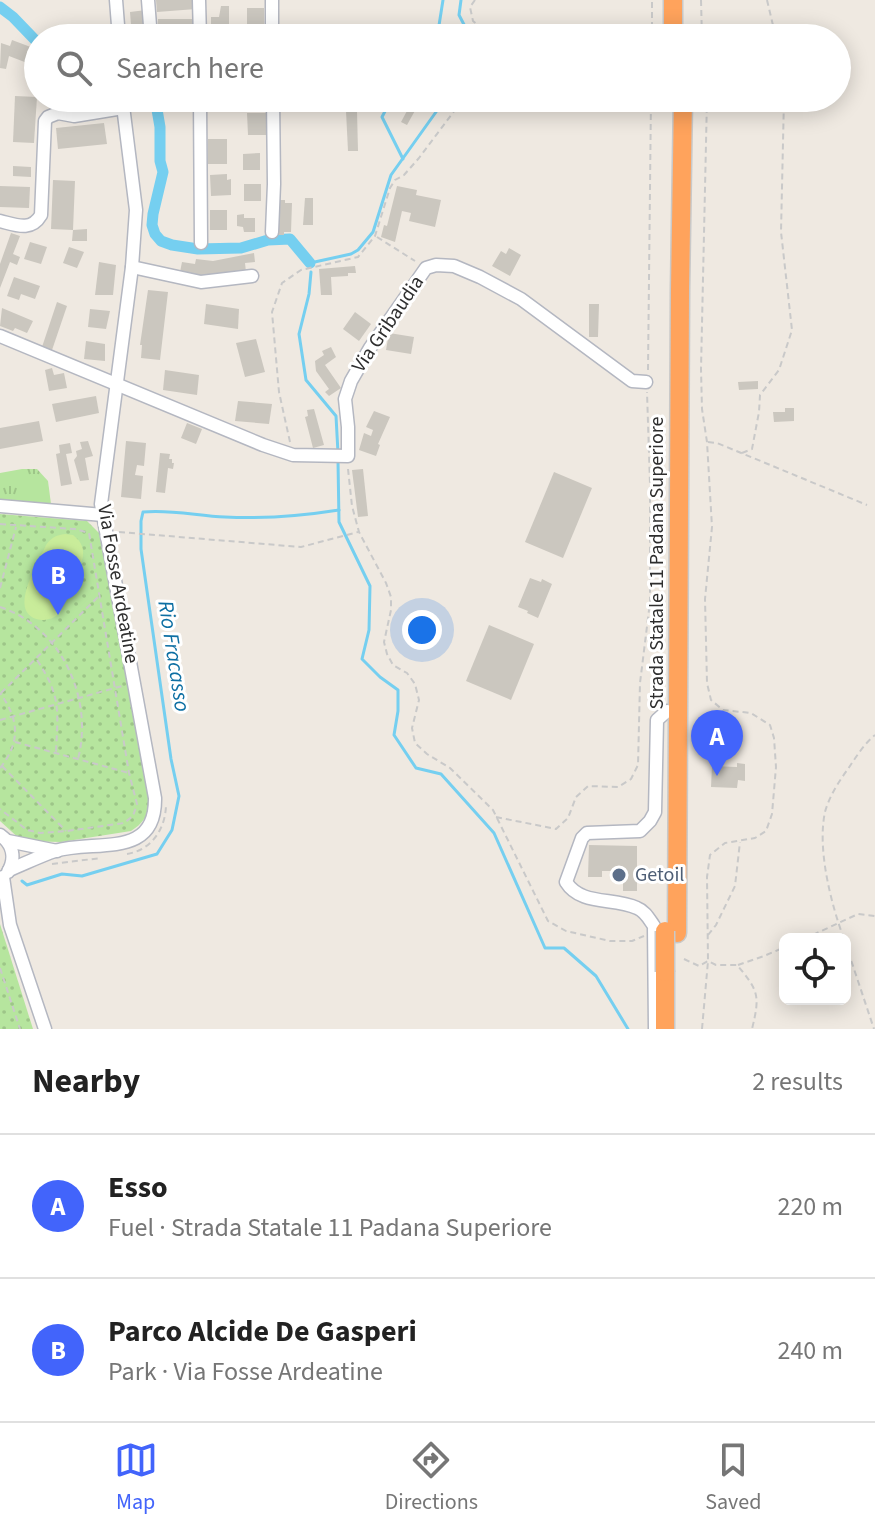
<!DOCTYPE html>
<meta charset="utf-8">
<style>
body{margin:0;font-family:"Source Sans 3",sans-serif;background:#f6f6f6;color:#222}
.controls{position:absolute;right:24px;bottom:24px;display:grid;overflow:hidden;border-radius:12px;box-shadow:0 4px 20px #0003}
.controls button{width:72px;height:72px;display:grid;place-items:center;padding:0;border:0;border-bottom:2px solid #e0e0e0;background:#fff;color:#222;font:40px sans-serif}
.you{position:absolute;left:422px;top:630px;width:28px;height:28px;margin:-20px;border:6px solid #fff;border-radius:50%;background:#1a73e8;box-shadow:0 0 0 12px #1a73e833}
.badge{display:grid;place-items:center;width:52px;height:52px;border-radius:50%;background:#4264fb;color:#fff;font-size:26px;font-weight:700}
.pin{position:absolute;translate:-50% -66px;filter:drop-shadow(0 2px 4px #0008)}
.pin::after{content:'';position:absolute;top:42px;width:28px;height:24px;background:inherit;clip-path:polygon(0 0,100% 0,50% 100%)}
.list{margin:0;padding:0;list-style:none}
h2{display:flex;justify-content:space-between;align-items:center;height:104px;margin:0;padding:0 32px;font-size:34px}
h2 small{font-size:26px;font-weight:400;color:#767676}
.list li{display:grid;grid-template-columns:52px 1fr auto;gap:24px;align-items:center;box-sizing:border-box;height:144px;padding:0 32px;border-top:2px solid #e0e0e0}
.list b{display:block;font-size:30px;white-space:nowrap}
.list p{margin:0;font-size:26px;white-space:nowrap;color:#767676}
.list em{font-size:26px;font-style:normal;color:#767676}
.icon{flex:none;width:44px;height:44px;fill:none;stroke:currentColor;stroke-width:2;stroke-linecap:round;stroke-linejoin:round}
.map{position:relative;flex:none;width:875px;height:1029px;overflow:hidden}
.search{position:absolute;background:#fff;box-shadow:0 4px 20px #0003;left:24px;right:24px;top:24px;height:88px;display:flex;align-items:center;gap:20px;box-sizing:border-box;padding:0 28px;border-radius:44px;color:#767676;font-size:30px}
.sheet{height:392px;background:#fff}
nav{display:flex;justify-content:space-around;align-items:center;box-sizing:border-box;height:112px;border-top:2px solid #e0e0e0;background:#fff;font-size:22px;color:#767676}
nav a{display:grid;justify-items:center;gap:4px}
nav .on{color:#4264fb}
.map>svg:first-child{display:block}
.grass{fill:url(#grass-tufts)}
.park{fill:url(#park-dots)}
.pitch{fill:#c9ec9a}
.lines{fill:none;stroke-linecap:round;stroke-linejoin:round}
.stream{stroke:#75cff0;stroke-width:3}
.canal{stroke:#75cff0;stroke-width:11}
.building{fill:#cbc7bf}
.minor-casing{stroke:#b4b7c1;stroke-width:15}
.highway-casing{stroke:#c9c9c9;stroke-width:21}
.path{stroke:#c9c9c9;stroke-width:2;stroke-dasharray:6 4;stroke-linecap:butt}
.minor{stroke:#fff;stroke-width:12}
.highway{stroke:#ffa35c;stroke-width:18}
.highway-bridge-casing{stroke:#c9c9c9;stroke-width:21;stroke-linecap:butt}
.highway-bridge{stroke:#ffa35c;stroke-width:18}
.service-dot{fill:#5c6f8a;stroke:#fff;stroke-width:3}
.labels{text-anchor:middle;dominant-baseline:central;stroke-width:6;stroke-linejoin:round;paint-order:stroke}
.street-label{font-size:20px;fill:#2e2e2e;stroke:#fff}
.service-label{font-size:20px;fill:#4e5e75;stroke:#fff;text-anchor:start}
.water-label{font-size:22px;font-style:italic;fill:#0d6fa3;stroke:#fff}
</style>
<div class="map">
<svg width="875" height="1029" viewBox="0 0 875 1029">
<defs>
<pattern id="grass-tufts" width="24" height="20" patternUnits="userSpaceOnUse" patternTransform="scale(2)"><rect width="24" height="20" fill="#b6e59e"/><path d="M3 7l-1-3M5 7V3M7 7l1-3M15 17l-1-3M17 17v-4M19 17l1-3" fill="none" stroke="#9dc588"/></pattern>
<pattern id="park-dots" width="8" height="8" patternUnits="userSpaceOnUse" patternTransform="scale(2)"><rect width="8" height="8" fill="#b6e59e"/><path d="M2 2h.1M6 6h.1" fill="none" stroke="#9dc588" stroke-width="1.8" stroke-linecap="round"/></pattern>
</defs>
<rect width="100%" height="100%" fill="#efe9e1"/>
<polygon class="grass" points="22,469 37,469 48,481 51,504 42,506 0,502 0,473"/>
<g class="park">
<path d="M 0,514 L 87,521 L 99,533 L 151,804 C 147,817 142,824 131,831 L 61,842 L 22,841 L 0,821 Z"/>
<polygon points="0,924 33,1029 0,1029"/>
</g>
<path class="pitch" d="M 65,534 L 73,535 C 82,542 85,549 82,561 C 76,574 67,603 59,613 C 55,618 48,620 42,620 C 4,616 39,562 46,545 C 51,538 56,535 65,534 Z"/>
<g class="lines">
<g class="stream">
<polyline points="461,0 459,15 471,38"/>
<polyline points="437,38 443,0"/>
<polyline points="392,98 382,117 403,159"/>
<polyline points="310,263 351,254 358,250 373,232 391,175 446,98"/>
<polyline points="311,272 309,294 299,334 306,380 336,416 338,453"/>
<polyline points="338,461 339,522 370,586 369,630 362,659 380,677 398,690 398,711 394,735 416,768 441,774 494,833 545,948 564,948 596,976 628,1029"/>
<path d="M 22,881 L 27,885 L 62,874 L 82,876 L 157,854 L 172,830 L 179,796 L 171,759 L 141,549 L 141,521 L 143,512 C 170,509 198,516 225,517 C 264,519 301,516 339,510"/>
</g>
<g class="canal">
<polyline points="0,7 13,17 38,43"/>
<polyline points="155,98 160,127 160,161 163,172 153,214 152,225 155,234 161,241 172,245 198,249 241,248 268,240 290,239 310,263"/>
</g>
</g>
<g class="building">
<polygon points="156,0 195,0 196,9 157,12"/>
<polygon points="221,6 229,6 229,31 211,31 211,17 219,17"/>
<rect x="247" y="8" width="17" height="17"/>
<polygon points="146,10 147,38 132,38 130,12"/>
<polygon points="158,19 194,19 194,27 158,26"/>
<polygon points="12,40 36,49 34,55 38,58 35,66 9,56 6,69 0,68 1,43 10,46"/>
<polygon points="15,96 37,97 34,143 13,142"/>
<polygon points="414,98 422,98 407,125 401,122"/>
<polygon points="346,111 357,111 358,151 348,151"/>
<polygon points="247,113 267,113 267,135 248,135"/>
<polygon points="104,123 107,144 58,149 56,128"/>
<rect x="208" y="139" width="19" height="25"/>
<polygon points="260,153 260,170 243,170 243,154"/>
<polygon points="13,166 31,167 31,177 13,176"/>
<polygon points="227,174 227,180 231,179 231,195 211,196 210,175"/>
<polygon points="53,180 75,181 73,230 87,229 87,241 72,241 73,230 51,229"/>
<rect x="244" y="184" width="17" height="17"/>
<polygon points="0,186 30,187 29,208 0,207"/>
<polygon points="397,186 417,190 416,195 441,200 435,227 409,221 411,213 402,211 395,242 381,237 384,225 387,226"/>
<polygon points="305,198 313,198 313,225 303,225"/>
<polygon points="275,200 285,200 285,203 292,203 291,232 284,232 284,235 274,235"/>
<rect x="210" y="210" width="17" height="20"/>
<polygon points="244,214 244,218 255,218 255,232 244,232 243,227 237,226 237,215"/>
<polygon points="11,233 20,236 13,254 20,257 17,265 10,262 0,288 0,264"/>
<polygon points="30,242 47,247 41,264 24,259"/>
<polygon points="69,247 84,252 77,268 63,263"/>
<polygon points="509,248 521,255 510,276 492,266 501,251 506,254"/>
<polygon points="254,253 255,262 245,263 246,272 205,277 180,272 182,262 195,264 196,259 213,261"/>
<polygon points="99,262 116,265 113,295 95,295"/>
<polygon points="355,266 356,273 348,273 348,276 331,277 332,295 321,295 319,269"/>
<polygon points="14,277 40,286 35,299 21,294 19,300 7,296"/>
<polygon points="148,290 168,292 160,360 141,358 142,345 140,345"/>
<polygon points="57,302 67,306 51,353 41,350"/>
<polygon points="206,304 239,309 238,329 204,324"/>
<polygon points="589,304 599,304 598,337 589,337"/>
<polygon points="2,308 33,321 27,333 15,328 13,331 0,326"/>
<polygon points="90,309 110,311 106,329 88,327"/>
<polygon points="355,312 371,324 359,341 343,329"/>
<polygon points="389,333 414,337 411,354 386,350"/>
<polygon points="256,339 265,372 245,377 236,343"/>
<polygon points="86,341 105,344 105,361 84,359"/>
<polygon points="331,347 336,357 325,365 341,388 329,396 325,392 329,389 316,371 315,361 324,355 322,351"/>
<polygon points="52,368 54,375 64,373 67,388 49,391 45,370"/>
<polygon points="165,370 199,375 197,395 163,390"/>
<polygon points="758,381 758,389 739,390 738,382"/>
<polygon points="96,396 99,413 56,422 52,404"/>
<polygon points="238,401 272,404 269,424 235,421"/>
<polygon points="785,408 794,408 794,421 774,422 773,412 785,412"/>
<polygon points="314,409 324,445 313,448 305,417 308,416 307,410"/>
<polygon points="374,411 390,417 378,444 380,445 376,456 359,450 364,433 371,436 373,430 366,427"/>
<polygon points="39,421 43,441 0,449 0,428"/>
<polygon points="187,423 202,429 196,444 181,438"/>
<polygon points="88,441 93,456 85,458 89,480 80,481 74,460 77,456 76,451 82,449 80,442"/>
<polygon points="126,441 146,443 144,466 137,465 135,475 143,476 141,499 121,497"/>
<polygon points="70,443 72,453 66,454 72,484 61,486 56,454 60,453 59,445"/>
<polygon points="160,453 170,454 169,459 172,459 172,463 174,463 173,469 168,468 165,493 156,492"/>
<polygon points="363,469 368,516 358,517 352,470"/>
<polygon points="554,472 592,488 563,558 525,542"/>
<polygon points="530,578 541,582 542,579 552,584 538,618 527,613 528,611 518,607"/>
<polygon points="489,625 534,644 511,700 466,681"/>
<polygon points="737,763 745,764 745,781 738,780 737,788 711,787 712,766 737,767"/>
<polygon points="589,845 637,846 637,891 623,891 623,871 602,871 602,877 588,877"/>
</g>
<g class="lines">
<g class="minor-casing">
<g id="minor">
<polyline points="116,0 119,38"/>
<polyline points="148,0 151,38"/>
<polyline points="199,0 200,38"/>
<polyline points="272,0 272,38"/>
<polyline points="200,98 201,243"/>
<path d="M 0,221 C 16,225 31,232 41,215 L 45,121 L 48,117 L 58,113 L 74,116 L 123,108"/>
<polyline points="272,232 274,184 273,98"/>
<polyline points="132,267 201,282 252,276"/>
<polyline points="0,336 263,445 293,455 348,456 348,427 345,399 351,381 370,348 426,268 436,265 454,266 480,277 521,299 632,381 646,382"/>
<polyline points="0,506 103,515"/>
<path d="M 0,835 C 13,844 16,858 8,872"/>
<polyline points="8,841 57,851"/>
<path d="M 9,870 C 24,864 40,856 55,851 C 95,839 156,860 155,798 L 101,504 L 132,267 L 136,210 L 122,98"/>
<polyline points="3,877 10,925 45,1029"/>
<path d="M 655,1029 L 654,926 C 649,919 645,911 637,908 C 613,897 581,906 566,882 L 582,838 L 587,833 L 640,831 L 650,821 L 655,812 L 657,720 L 667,711"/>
</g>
</g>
<g class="highway-casing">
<g id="highway">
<polyline points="673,38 673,0"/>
<polyline points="677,933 680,290 683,98"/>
<polyline points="665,1029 665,972"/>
</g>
</g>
<g class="path">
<polyline points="475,0 470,7 473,21 494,38"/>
<polyline points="701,0 702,38"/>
<polyline points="767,0 776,38"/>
<polyline points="652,38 652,0"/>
<polyline points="377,237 415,261"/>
<polyline points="648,370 651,98"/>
<polyline points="290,442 279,392 272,312 282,283 301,270 358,257 375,236 390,188 395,180 404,175 419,158 464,98"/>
<polyline points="708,442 717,443 867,505"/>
<polyline points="742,453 752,449 759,412 760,395 779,370 792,330 781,232 784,98"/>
<polyline points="348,469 352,506 359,532 386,583 391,597 391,610 384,642 387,654 393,665 407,673 415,684 419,700 412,728 415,743 427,754 450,768 493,810 548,921 566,931 610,941 632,941 644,936"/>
<polyline points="0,524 75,529 89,533 129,773 137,804 133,816 124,823 67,831 40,833 27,830 0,809"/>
<polyline points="119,532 301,547 358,532"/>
<polyline points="0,588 16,527"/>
<path d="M 0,607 C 61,627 94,698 78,759"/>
<path d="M 37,660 C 61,696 58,710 56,752"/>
<polyline points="1,693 99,596"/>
<polyline points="0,720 122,686"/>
<polyline points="15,742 129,773"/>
<polyline points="2,766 66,831"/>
<path d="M 0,768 C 21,742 19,719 0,693"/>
<polyline points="496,817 556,829 568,818 576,797 588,786 618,787 631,779 638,765 640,683 650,602 650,484 647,392"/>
<path d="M 127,854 C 152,850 166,828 166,804"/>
<polyline points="52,864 101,858"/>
<polyline points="708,935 716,925 735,886 740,842"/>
<polyline points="804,939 858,914 875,916"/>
<path d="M 844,939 C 831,904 817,849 825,812 C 829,797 839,781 848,769 C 856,757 864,744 875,735"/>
<polyline points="845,942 874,1029"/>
<path d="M 684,959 L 699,966 L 708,961 L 716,965 L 737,965 C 759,991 760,996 752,1029"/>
<polyline points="738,965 764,956 785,947"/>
<polyline points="0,968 20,1029"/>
<polyline points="702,1029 708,961 707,877 710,855 725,843 755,838 766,831 772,814 776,767 774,738 770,725 751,713 723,710 711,700 707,683 705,599 712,527 707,442 702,409 701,369 707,98"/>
</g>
<use href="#minor" class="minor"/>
<use href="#highway" class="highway"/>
<g class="highway-bridge-casing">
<polyline id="highway-bridge" points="665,931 665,972"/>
</g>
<use href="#highway-bridge" class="highway-bridge"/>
</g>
<circle class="service-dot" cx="619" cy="875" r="8"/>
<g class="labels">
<g class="street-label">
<text transform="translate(388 324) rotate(-56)">Via Gribaudia</text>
<text transform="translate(657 563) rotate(-90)">Strada Statale 11 Padana Superiore</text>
<text transform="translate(118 584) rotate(80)">Via Fosse Ardeatine</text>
</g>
<g class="service-label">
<text x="635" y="875">Getoil</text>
</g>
<g class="water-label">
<text transform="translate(174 656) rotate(81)">Rio Fracasso</text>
</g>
</g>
</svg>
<div class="controls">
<button><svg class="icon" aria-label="locate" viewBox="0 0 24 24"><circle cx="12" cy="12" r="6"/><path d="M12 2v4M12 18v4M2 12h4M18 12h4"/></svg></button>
</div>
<div class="you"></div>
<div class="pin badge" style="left:717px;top:776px">A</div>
<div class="pin badge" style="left:58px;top:615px">B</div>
<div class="search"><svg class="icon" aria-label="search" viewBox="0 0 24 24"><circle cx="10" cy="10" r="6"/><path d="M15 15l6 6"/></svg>Search here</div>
</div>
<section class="sheet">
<h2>Nearby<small>2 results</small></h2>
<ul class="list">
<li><span class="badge">A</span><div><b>Esso</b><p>Fuel · Strada Statale 11 Padana Superiore</p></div><em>220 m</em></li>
<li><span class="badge">B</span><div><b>Parco Alcide De Gasperi</b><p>Park · Via Fosse Ardeatine</p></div><em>240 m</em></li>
</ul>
</section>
<nav>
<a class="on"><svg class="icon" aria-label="map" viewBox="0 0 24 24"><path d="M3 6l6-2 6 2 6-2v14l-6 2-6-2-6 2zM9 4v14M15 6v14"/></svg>Map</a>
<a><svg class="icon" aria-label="directions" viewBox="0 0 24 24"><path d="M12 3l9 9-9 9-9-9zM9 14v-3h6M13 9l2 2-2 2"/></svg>Directions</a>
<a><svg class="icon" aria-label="saved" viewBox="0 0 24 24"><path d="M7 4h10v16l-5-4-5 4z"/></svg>Saved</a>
</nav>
